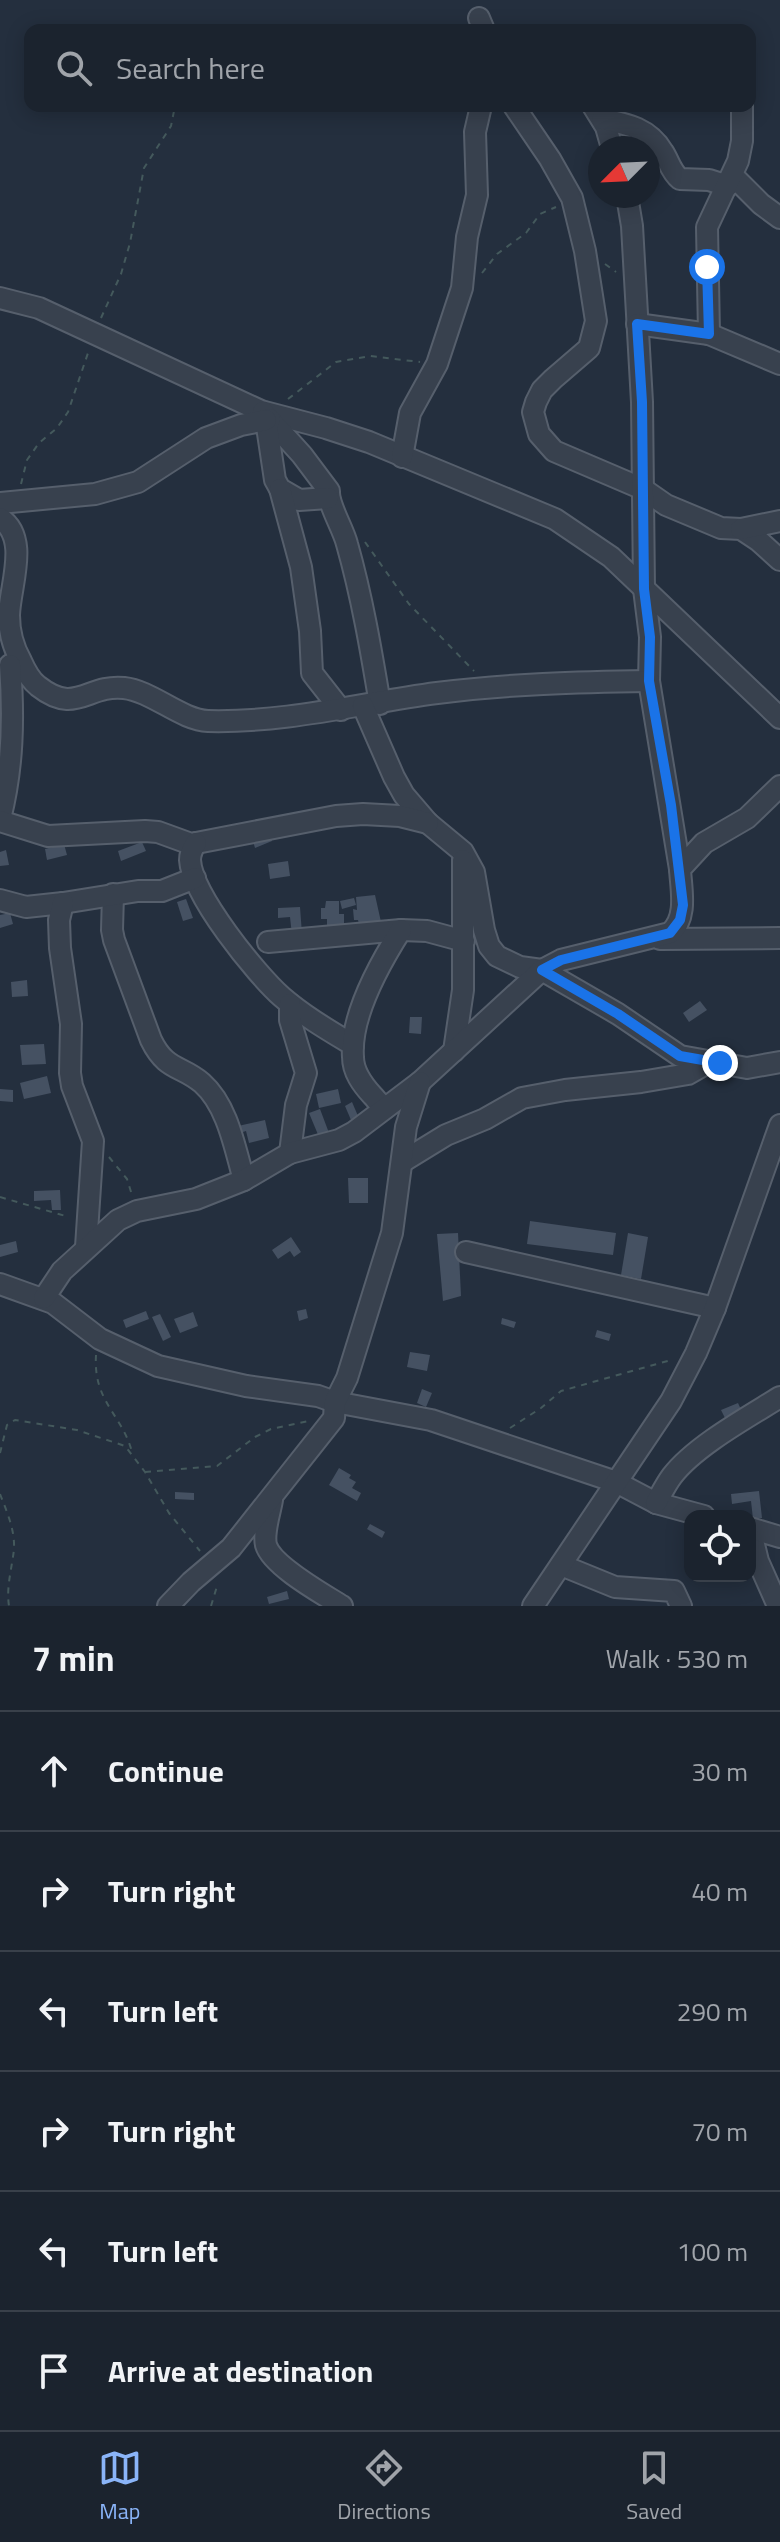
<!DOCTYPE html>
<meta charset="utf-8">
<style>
body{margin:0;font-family:"Titillium Web",sans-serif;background:#242b36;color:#f1f3f6}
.controls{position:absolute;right:24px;bottom:24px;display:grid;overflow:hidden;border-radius:16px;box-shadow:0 4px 20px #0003}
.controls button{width:72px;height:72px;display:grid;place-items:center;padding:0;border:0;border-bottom:2px solid #39404a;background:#1b232e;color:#f1f3f6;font:40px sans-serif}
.compass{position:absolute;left:588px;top:136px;width:72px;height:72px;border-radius:50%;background:#1b232e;box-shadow:0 4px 20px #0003;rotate:246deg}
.stop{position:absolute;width:24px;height:24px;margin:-18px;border:6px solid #1a73e8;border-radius:50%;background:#fff}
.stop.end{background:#1a73e8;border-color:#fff;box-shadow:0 2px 8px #0008}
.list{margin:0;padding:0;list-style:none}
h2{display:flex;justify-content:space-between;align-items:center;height:104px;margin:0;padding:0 32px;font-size:34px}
h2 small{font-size:26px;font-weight:400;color:#a0a4aa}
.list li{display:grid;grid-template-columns:52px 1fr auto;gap:24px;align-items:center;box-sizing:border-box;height:120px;padding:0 32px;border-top:2px solid #39404a}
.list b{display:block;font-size:30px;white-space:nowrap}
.list em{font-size:26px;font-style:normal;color:#a0a4aa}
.icon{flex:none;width:44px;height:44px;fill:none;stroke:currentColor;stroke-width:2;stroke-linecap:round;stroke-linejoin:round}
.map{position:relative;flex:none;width:780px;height:1606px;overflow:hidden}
.search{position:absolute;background:#1b232e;box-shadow:0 4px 20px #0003;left:24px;right:24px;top:24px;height:88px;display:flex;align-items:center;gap:20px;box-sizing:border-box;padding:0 28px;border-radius:16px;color:#a0a4aa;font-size:30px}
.sheet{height:824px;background:#1b232e}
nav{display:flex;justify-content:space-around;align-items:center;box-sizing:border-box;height:112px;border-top:2px solid #39404a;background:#1b232e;font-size:22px;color:#a0a4aa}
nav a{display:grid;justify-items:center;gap:4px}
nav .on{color:#8ab4f8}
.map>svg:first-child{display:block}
.building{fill:#455162}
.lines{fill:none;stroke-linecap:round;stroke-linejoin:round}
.minor-casing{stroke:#565f6c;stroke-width:24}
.path{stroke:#44595c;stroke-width:2;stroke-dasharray:6 6;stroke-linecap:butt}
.minor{stroke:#38414e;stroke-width:20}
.route{stroke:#1a73e8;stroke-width:10}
</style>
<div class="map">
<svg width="780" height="1606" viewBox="0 0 780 1606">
<rect width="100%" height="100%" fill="#242f3e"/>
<g class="building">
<polygon points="270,835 272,841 255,848 253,841"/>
<polygon points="142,842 146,851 121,861 118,851"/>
<polygon points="64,844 67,855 47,860 45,849"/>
<polygon points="6,850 9,865 0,866 0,852"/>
<polygon points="288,861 290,876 270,879 268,864"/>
<polygon points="375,895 381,922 359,924 358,920 354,920 353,909 357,910 356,897"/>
<polygon points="354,898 356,905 342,909 340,901"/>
<polygon points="186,899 193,918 183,921 177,902"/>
<polygon points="326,901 339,901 339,914 344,914 344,926 327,926 327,919 321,919 321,908 325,908"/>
<polygon points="300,907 302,934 292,935 290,917 278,918 278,908"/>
<polygon points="10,913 13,924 0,928 0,915"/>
<polygon points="27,980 28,996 12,997 11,982"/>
<polygon points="700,1001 707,1010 689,1022 683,1013"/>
<polygon points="410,1017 422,1017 421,1034 409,1033"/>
<polygon points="44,1044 46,1064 22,1065 20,1045"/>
<polygon points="47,1076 51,1093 24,1099 20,1083"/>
<polygon points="0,1089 13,1090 13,1102 0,1101"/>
<polygon points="338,1089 341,1103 319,1108 316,1094"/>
<polygon points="352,1102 358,1116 351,1120 345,1106"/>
<polygon points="320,1109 329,1133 319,1137 309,1113"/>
<polygon points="265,1120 269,1138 249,1143 246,1131 240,1133 238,1126"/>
<polygon points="348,1178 368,1178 368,1203 349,1203"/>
<polygon points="60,1190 61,1210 52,1210 51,1200 34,1201 34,1191"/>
<polygon points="530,1221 616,1233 613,1255 527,1244"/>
<polygon points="458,1233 461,1296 443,1301 437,1234"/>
<polygon points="628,1233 648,1237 641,1279 621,1275"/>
<polygon points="291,1237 301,1252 294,1257 290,1251 278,1259 272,1250"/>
<polygon points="16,1241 18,1252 0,1257 0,1245"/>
<polygon points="306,1309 308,1318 299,1321 297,1311"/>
<polygon points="146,1311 149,1319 126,1328 123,1320"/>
<polygon points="193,1312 198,1326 180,1333 174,1319"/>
<polygon points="160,1314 171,1337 163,1341 152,1317"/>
<polygon points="502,1318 516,1322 514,1328 501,1324"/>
<polygon points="597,1330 611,1334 609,1341 595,1337"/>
<polygon points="410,1352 430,1355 427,1371 407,1367"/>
<polygon points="422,1389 432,1393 426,1407 417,1403"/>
<polygon points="738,1403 745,1418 729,1426 721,1410"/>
<polygon points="339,1468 351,1475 349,1478 356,1482 352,1488 361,1493 357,1501 329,1485"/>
<polygon points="759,1491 762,1518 753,1519 751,1501 732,1504 731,1494"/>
<polygon points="175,1492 194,1493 194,1500 175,1499"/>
<polygon points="370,1524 385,1532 382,1538 367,1529"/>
<polygon points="287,1591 289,1599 269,1604 267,1597"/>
</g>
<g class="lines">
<g class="minor-casing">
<g id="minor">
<polyline points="479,18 484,30"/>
<polyline points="514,106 550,159 572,198 585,251 596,321 589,348 553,379 542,390 536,402 533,412 539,434 554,451 643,489 666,505 721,528 741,529 759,541 780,560"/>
<polyline points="593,106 606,127 612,148"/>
<path d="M 602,119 C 627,124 649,128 663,152 C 669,161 671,172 680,179 L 709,180 L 728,186"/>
<polyline points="733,176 761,204 780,218"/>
<polyline points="627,196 632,226 642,402 644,589 650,637 649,681 680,869"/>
<polyline points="0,298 39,308 261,411 326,428 369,442 555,519 611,557 780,718"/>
<polyline points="637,324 709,334 780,364"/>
<polyline points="709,334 707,227 738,161 742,141 742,106"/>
<path d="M 263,412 L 302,455 L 329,491 C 328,505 343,528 347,544 C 362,597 371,650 380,704"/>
<polyline points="270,419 266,420 275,480 280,489 299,500 328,498"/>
<polyline points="402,457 410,413 437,364 462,288 467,237 477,195 475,132 481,106"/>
<polyline points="280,489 301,567 310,631 312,673 341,710"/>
<polyline points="0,503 95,494 138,482 206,438 241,425 266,420"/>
<path d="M 0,518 C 30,538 10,585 9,615 C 9,631 13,647 21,661 C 25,670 30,680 38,686 C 76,716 87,684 124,688 C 152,691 181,720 208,721 C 286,723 361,703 437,693 C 507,684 579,682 649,681"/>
<polyline points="741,529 780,521"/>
<polyline points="363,706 394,777 404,795 428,823 463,852 474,872 484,930 489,946 497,956 520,967 542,970 618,1014 680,1056 747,1068 780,1062"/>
<path d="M 0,819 C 13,768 14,718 10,665"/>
<polyline points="0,821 48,836 145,831 158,832 191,844 336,816 363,814 400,816 428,823"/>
<path d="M 196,843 C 192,849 190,854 190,860 C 192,895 256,974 282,997 C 304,1016 328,1030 353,1045"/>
<path d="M 113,894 L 112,930 L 114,940 L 151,1040 C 166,1071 181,1065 202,1083 C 228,1106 235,1149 244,1180"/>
<polyline points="0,900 26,907 63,903 138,891 162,891 195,878"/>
<polyline points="63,903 59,920 60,948 71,1024 70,1073 72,1086 93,1141 86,1247"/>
<polyline points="660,939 780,938"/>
<polyline points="268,942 401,930 427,931 464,941"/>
<polyline points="454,1051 463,990 463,860"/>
<path d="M 385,1108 C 379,1104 377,1100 372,1095 C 362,1084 353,1072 353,1057 C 350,1017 380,963 401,930"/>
<polyline points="290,1153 296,1105 306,1073 290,1020 290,1004"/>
<polyline points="402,1162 446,1135 485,1119 522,1098 565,1090 641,1082 688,1074 709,1062"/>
<polyline points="466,1252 715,1308"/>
<polyline points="0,1284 53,1303 100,1339 158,1366 246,1386 318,1396 335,1402 431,1420 616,1482 656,1503 704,1516"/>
<path d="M 44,1298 L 62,1271 L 118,1220 L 137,1211 L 196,1199 L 244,1180 L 290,1153 L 339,1140 L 354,1132 L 420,1082 L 542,970 L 561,960 L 670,933 C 688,918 681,889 680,869 L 704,843 L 747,818 L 780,786"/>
<path d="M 272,1500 C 270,1513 263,1532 266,1545 C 272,1566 323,1594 342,1606"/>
<path d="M 656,1503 C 661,1494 666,1484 672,1476 C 695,1446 748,1417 780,1397"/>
<polyline points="750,1528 758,1561 778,1606"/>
<polyline points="750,1528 780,1537"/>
<polyline points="561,1565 615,1587 674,1591 681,1606"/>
<polyline points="168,1606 191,1582 231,1548 334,1418 335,1402 347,1378 392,1233 406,1127 420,1082"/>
<polyline points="533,1606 671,1401 696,1353 715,1308 780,1125"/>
</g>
</g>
<g class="path">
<polyline points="605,264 616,272"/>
<polyline points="482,273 497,254 526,233 540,214 556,207"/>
<polyline points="101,318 121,274 130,243 144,168 171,126 175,106"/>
<polyline points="288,399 336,362 370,356 420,362"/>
<polyline points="21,484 27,460 39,443 57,428 68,412 89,350"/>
<polyline points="365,542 409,604 474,671"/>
<polyline points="109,1157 127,1179 132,1195"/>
<polyline points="0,1197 69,1217"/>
<path d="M 96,1355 C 93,1402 122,1414 132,1452"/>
<polyline points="510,1428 541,1408 561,1391 671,1360"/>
<polyline points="0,1453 7,1425 15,1420 77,1430 125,1446 145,1472 169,1513 200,1551"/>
<polyline points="145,1472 217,1466 255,1437 271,1429 309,1421"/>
<path d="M 0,1494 C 7,1512 15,1530 14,1549 C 12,1568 6,1587 9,1606"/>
<polyline points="211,1606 218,1583"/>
</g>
<use href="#minor" class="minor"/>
</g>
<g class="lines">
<polyline class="route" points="707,267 709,334 637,324 642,402 644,589 650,637 649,681 671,805 683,905 680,920 670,933 561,960 542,970 618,1014 680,1056 720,1063"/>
</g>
</svg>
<div class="controls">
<button><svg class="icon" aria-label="locate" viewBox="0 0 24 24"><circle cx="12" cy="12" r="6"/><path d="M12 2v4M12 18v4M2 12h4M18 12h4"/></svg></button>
</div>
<svg class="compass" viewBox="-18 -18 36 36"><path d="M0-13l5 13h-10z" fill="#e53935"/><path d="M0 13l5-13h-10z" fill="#a0a4aa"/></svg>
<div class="stop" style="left:707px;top:267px"></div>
<div class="stop end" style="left:720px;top:1063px"></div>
<div class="search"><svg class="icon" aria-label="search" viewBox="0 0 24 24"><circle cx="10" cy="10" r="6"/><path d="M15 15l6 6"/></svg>Search here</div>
</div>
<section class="sheet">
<h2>7 min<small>Walk · 530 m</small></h2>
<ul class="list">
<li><svg class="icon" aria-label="ahead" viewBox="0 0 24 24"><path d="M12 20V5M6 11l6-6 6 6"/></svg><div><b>Continue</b></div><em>30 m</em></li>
<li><svg class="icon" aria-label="right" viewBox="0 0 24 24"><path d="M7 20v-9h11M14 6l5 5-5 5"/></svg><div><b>Turn right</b></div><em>40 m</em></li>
<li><svg class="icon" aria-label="left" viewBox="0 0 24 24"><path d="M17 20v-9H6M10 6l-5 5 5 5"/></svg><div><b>Turn left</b></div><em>290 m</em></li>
<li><svg class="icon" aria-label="right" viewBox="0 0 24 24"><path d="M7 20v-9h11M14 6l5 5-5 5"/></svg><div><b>Turn right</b></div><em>70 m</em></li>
<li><svg class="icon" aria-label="left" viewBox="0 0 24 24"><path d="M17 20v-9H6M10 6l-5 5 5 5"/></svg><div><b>Turn left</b></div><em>100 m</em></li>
<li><svg class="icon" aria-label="arrive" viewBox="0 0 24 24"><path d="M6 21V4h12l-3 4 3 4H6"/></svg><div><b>Arrive at destination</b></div></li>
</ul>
</section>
<nav>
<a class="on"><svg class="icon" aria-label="map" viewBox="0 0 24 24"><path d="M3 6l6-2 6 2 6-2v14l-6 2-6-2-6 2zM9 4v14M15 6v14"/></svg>Map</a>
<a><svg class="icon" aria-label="directions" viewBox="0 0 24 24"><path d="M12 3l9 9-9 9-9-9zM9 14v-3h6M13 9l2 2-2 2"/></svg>Directions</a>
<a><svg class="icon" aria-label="saved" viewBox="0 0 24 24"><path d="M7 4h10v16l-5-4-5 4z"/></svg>Saved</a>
</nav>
